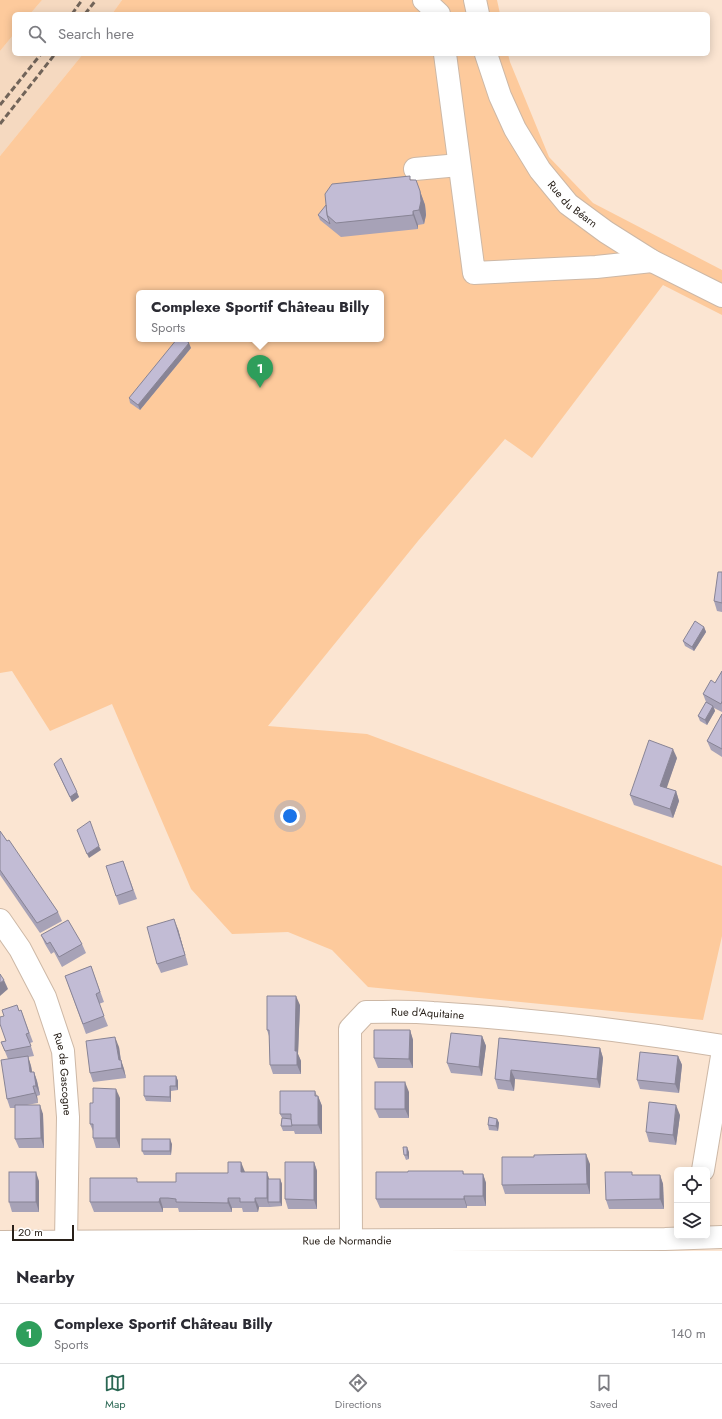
<!DOCTYPE html>
<meta charset="utf-8">
<style>
body{margin:0;font-family:Jost,sans-serif;background:#f2f2f3;color:#2b2b33}
.controls{position:absolute;right:12px;bottom:12px;display:grid;overflow:hidden;border-radius:6px;box-shadow:0 2px 10px #0003}
.controls button{width:36px;height:36px;display:grid;place-items:center;padding:0;border:0;border-bottom:1px solid #e1e1e2;background:#fff;color:#2b2b33;font:20px sans-serif}
.scale{position:absolute;left:12px;bottom:10px;width:62px;box-sizing:border-box;padding-left:4px;border:2px solid #282019;border-top:0;font-size:11px;line-height:14px;white-space:nowrap;color:#282019;-webkit-text-stroke:3px #fff;paint-order:stroke}
.you{position:absolute;left:290px;top:816px;width:14px;height:14px;margin:-10px;border:3px solid #fff;border-radius:50%;background:#1a73e8;box-shadow:0 0 0 6px #1a73e833}
.badge{display:grid;place-items:center;width:26px;height:26px;border-radius:50%;background:#2a6753;color:#fff;font-size:13px;font-weight:700}
.pin{position:absolute;translate:-50% -33px;filter:drop-shadow(0 1px 2px #0008)}
.pin::after{content:'';position:absolute;top:21px;width:14px;height:12px;background:inherit;clip-path:polygon(0 0,100% 0,50% 100%)}
.popup{position:absolute;left:136px;top:290px;width:248px;height:52px;box-sizing:border-box;display:grid;place-content:center;border-radius:6px;background:#fff;filter:drop-shadow(0 1px 3px #0005);font-size:13px;white-space:nowrap;color:#7c7c81}
.popup b{font-size:15px;color:#2b2b33}
.popup::after{content:'';position:absolute;left:50%;top:100%;margin-left:-8px;border:8px solid transparent;border-top-color:#fff}
.list{margin:0;padding:0;list-style:none}
h2{display:flex;justify-content:space-between;align-items:center;height:52px;margin:0;padding:0 16px;font-size:17px}
h2 small{font-size:13px;font-weight:400;color:#7c7c81}
.list li{display:grid;grid-template-columns:26px 1fr auto;gap:12px;align-items:center;box-sizing:border-box;height:60px;padding:0 16px;border-top:1px solid #e1e1e2}
.list b{display:block;font-size:15px;white-space:nowrap}
.list p{margin:0;font-size:13px;white-space:nowrap;color:#7c7c81}
.list em{font-size:13px;font-style:normal;color:#7c7c81}
.icon{flex:none;width:22px;height:22px;fill:none;stroke:currentColor;stroke-width:2;stroke-linecap:round;stroke-linejoin:round}
.map{position:relative;flex:none;width:722px;height:1251px;overflow:hidden}
.search{position:absolute;background:#fff;box-shadow:0 2px 10px #0003;left:12px;right:12px;top:12px;height:44px;display:flex;align-items:center;gap:10px;box-sizing:border-box;padding:0 14px;border-radius:6px;color:#7c7c81;font-size:15px}
.sheet{height:112px;background:#fff}
nav{display:flex;justify-content:space-around;align-items:center;box-sizing:border-box;height:56px;border-top:1px solid #e1e1e2;background:#fff;font-size:11px;color:#7c7c81}
nav a{display:grid;justify-items:center;gap:2px}
nav .on{color:#2a6753}
.map>svg:first-child{display:block}
.built{fill:#f5d9c0}
.green{fill:#fdca9c;fill-rule:evenodd}
.lines{fill:none;stroke-linecap:round;stroke-linejoin:round}
.minor-casing{stroke:#cdb8a6;stroke-width:24}
.minor{stroke:#fff;stroke-width:22}
.rail{stroke:#716459;stroke-width:3;stroke-dasharray:6 3;stroke-linecap:butt}
.wall{fill:#a7a2b7}
.shaded-wall{fill:#888495}
.building{fill:#c2bcd5;stroke:#888495}
.labels{text-anchor:middle;dominant-baseline:central;stroke-width:4;stroke-linejoin:round;paint-order:stroke}
.street-label{font-size:11px;fill:#282019;stroke:#fff}
</style>
<div class="map">
<svg width="722" height="1251" viewBox="0 0 722 1251">
<rect width="100%" height="100%" fill="#fbe5d2"/>
<g class="built">
<polygon points="42,0 122,0 112,14 30,14"/>
<polygon points="14,34 14,54 83,54 0,156 0,51"/>
</g>
<g class="green">
<polygon points="0,0 42,0 30,14 14,14 14,34 0,51"/>
<polygon points="122,0 497,0 500,14 112,14"/>
<path d="M 83,54 L 508,54 L 510,62 L 549,157 L 593,203 L 722,270 L 722,315 L 663,285 L 532,458 L 505,439 L 418,541 L 268,726 L 367,734 L 722,866 L 722,936 L 703,1020 L 368,987 L 332,950 L 288,932 L 232,934 L 191,889 L 112,704 L 50,731 L 12,671 L 0,673 L 0,156 ZM 139,293 L 381,293 L 381,339 L 139,339 Z"/>
</g>
<g class="lines">
<g class="minor-casing">
<g id="minor">
<polyline points="424,0 439,14"/>
<polyline points="475,0 478,14"/>
<polyline points="445,54 474,273 596,267 652,261"/>
<path id="s1" d="M 486,54 L 500,96 L 515,129 L 540,170 L 568,204 L 606,232 L 652,261 L 722,296"/>
<polyline points="415,169 459,165"/>
<path id="s2" d="M 0,920 L 20,949 L 45,997 L 63,1051 L 68,1117 L 66,1242"/>
<polyline points="703,1170 722,1056"/>
<path id="s3" d="M 351,1240 L 350,1029 L 366,1012 C 388,1012 410,1011 433,1013 C 529,1019 626,1030 722,1046"/>
<path id="s4" d="M 0,1242 L 665,1239 L 722,1237"/>
</g>
</g>
<use href="#minor" class="minor"/>
<g class="rail">
<polyline points="72,14 82,0"/>
<polyline points="85,14 96,0"/>
<polyline points="0,105 41,54"/>
<polyline points="0,124 55,54"/>
</g>
</g>
<g class="wall">
<polygon points="411,180 416,180 425,205 426,215 424,224 418,225 418,229 341,237 320,220 318,215"/>
<polygon points="191,348 140,410 130,403 129,398"/>
<polygon points="722,572 722,612 717,611 714,601"/>
<polygon points="704,627 706,632 694,651 685,646 683,641"/>
<polygon points="722,671 722,712 714,708 715,711 707,725 700,721 698,716 706,702 703,694 715,683"/>
<polygon points="722,714 722,757 711,750 707,741"/>
<polygon points="677,758 666,788 676,791 679,801 673,818 634,805 630,795"/>
<polygon points="54,764 79,797 72,802 56,769"/>
<polygon points="0,831 58,912 62,921 40,933 0,875"/>
<polygon points="123,861 137,899 119,905 116,896"/>
<polygon points="178,929 188,965 161,973 157,964"/>
<polygon points="41,935 82,944 86,953 62,967 54,952 51,954 45,944"/>
<polygon points="91,966 104,1002 99,1004 108,1026 86,1034 65,976"/>
<polygon points="300,1005 298,1054 301,1061 301,1074 273,1074 270,1065 269,1036 267,1030"/>
<polygon points="21,1010 33,1042 30,1043 34,1056 28,1057 31,1066 32,1072 34,1072 37,1081 40,1095 37,1096 38,1103 27,1105 43,1114 44,1148 19,1148 15,1139 15,1108 10,1108 7,1099 8,1059 1,1042 6,1041 19,1011"/>
<polygon points="410,1030 413,1040 413,1068 378,1068 374,1058"/>
<polygon points="482,1036 486,1046 482,1076 451,1073 447,1063"/>
<polygon points="499,1038 600,1048 603,1058 600,1088 515,1079 514,1091 498,1089 495,1079"/>
<polygon points="119,1047 121,1060 124,1069 126,1078 93,1082 90,1073"/>
<polygon points="678,1056 682,1065 679,1093 640,1089 637,1080"/>
<polygon points="176,1076 178,1081 178,1090 171,1091 171,1102 146,1101 144,1096"/>
<polygon points="409,1092 409,1118 379,1118 375,1109"/>
<polygon points="317,1096 318,1096 322,1106 322,1134 295,1134 294,1131 283,1131 281,1126 282,1118 280,1114"/>
<polygon points="120,1098 120,1148 96,1148 93,1138 93,1131 90,1124 93,1103"/>
<polygon points="680,1115 676,1145 649,1142 646,1132"/>
<polygon points="497,1119 499,1123 498,1131 489,1130 488,1125"/>
<polygon points="172,1144 171,1155 144,1155 142,1151"/>
<polygon points="409,1152 409,1159 406,1160 404,1155"/>
<polygon points="314,1162 317,1171 317,1209 288,1209 285,1199"/>
<polygon points="590,1164 590,1194 505,1194 502,1185"/>
<polygon points="463,1171 464,1174 483,1174 486,1183 486,1206 467,1206 467,1208 380,1208 376,1199 408,1172"/>
<polygon points="245,1172 267,1172 269,1179 280,1179 282,1184 282,1206 270,1207 259,1207 258,1212 243,1212 242,1208 232,1208 232,1212 179,1212 178,1208 163,1208 163,1212 94,1212 90,1202 139,1182 176,1182 228,1173"/>
<polygon points="633,1175 660,1175 663,1184 664,1209 609,1209 606,1200"/>
<polygon points="39,1181 39,1212 12,1212 9,1202"/>
</g>
<g class="shaded-wall">
<polygon points="420,191 425,205 426,215 424,224 419,210"/>
<polygon points="413,211 418,225 418,229 413,215"/>
<polygon points="189,343 191,348 140,410 138,405"/>
<polygon points="704,627 706,632 694,651 692,647"/>
<polygon points="713,706 715,711 707,725 705,720"/>
<polygon points="673,749 677,758 664,796 660,786"/>
<polygon points="676,791 679,801 673,818 670,809"/>
<polygon points="77,792 79,797 72,802 70,797"/>
<polygon points="99,846 101,850 89,858 87,854"/>
<polygon points="174,919 178,929 188,965 185,955"/>
<polygon points="4,980 8,989 0,996 0,983"/>
<polygon points="296,996 300,1005 298,1054 301,1061 301,1074 297,1065 295,1051"/>
<polygon points="410,1030 413,1040 413,1068 409,1059"/>
<polygon points="482,1036 486,1046 482,1076 479,1067"/>
<polygon points="115,1037 119,1047 122,1070 119,1060"/>
<polygon points="600,1048 603,1058 600,1088 597,1079"/>
<polygon points="28,1056 31,1066 34,1082 30,1072"/>
<polygon points="678,1056 682,1065 679,1093 675,1084"/>
<polygon points="121,1060 124,1069 126,1078 122,1068"/>
<polygon points="511,1070 515,1079 514,1091 510,1081"/>
<polygon points="34,1072 37,1081 40,1095 36,1086"/>
<polygon points="176,1076 178,1081 178,1090 176,1086"/>
<polygon points="405,1082 409,1092 409,1118 405,1109"/>
<polygon points="33,1086 37,1096 38,1103 35,1093"/>
<polygon points="170,1086 171,1091 171,1102 170,1097"/>
<polygon points="116,1089 120,1098 120,1148 116,1138"/>
<polygon points="315,1091 318,1099 318,1096 322,1106 322,1134 318,1125"/>
<polygon points="40,1105 43,1114 44,1148 41,1138"/>
<polygon points="676,1105 680,1115 676,1145 673,1135"/>
<polygon points="497,1119 499,1123 498,1131 496,1126"/>
<polygon points="170,1139 172,1144 171,1155 170,1151"/>
<polygon points="407,1147 409,1152 409,1159 407,1155"/>
<polygon points="586,1154 590,1164 590,1194 587,1184"/>
<polygon points="241,1162 245,1172 245,1182 241,1172"/>
<polygon points="314,1162 317,1171 317,1209 314,1200"/>
<polygon points="36,1172 39,1181 39,1212 36,1202"/>
<polygon points="267,1172 270,1182 268,1202 270,1207 267,1198"/>
<polygon points="483,1174 486,1183 486,1206 483,1196"/>
<polygon points="660,1175 663,1184 664,1209 660,1199"/>
<polygon points="280,1179 282,1184 282,1206 280,1202"/>
<polygon points="464,1196 467,1206 467,1208 464,1199"/>
<polygon points="160,1198 163,1208 163,1212 159,1202"/>
<polygon points="228,1198 232,1208 232,1212 228,1203"/>
<polygon points="255,1198 259,1207 258,1212 255,1202"/>
</g>
<g class="building">
<polygon points="410,176 410,180 416,180 420,191 421,201 419,210 413,211 413,215 336,223 327,215 325,194 332,184"/>
<polygon points="326,205 327,215 330,224 318,215"/>
<polygon points="177,339 184,339 189,343 138,405 129,398"/>
<polygon points="718,572 722,572 722,603 714,601"/>
<polygon points="695,621 704,627 692,647 683,641"/>
<polygon points="722,671 722,701 721,704 703,694 711,680 715,683"/>
<polygon points="706,702 713,706 705,720 698,716"/>
<polygon points="722,714 722,749 707,741"/>
<polygon points="649,740 673,749 660,786 676,791 670,809 630,795"/>
<polygon points="61,758 77,792 70,797 54,764"/>
<polygon points="90,821 99,846 87,854 77,830"/>
<polygon points="0,831 7,841 9,840 58,912 37,923 0,870"/>
<polygon points="123,861 133,890 116,896 106,866"/>
<polygon points="174,919 185,955 157,964 147,927"/>
<polygon points="68,920 82,944 59,957 50,942 47,944 41,935"/>
<polygon points="91,966 100,992 96,994 104,1016 83,1024 65,976"/>
<polygon points="0,974 4,980 0,983"/>
<polygon points="267,996 296,996 295,1051 297,1051 297,1065 270,1065 269,1030 267,1030"/>
<polygon points="17,1005 19,1011 21,1010 29,1033 26,1034 31,1046 5,1051 1,1042 6,1041 0,1024 0,1017 4,1016 2,1010"/>
<polygon points="374,1030 410,1030 409,1059 374,1058"/>
<polygon points="451,1033 482,1036 479,1067 447,1063"/>
<polygon points="115,1037 119,1060 121,1060 122,1068 90,1073 86,1041"/>
<polygon points="499,1038 600,1048 597,1079 511,1070 510,1081 495,1079"/>
<polygon points="640,1052 678,1056 675,1084 637,1080"/>
<polygon points="28,1056 30,1072 34,1072 36,1086 33,1086 35,1093 7,1099 1,1060"/>
<polygon points="144,1076 176,1076 176,1086 170,1086 170,1097 144,1096"/>
<rect x="375" y="1082" width="30" height="27"/>
<polygon points="93,1088 116,1089 116,1138 93,1138 93,1124 90,1124 90,1103 93,1103"/>
<polygon points="280,1091 315,1091 315,1096 318,1096 318,1125 291,1125 291,1114 280,1114"/>
<polygon points="649,1102 676,1105 673,1135 646,1132"/>
<polygon points="15,1105 40,1105 41,1138 15,1139"/>
<polygon points="489,1117 497,1119 496,1126 488,1125"/>
<polygon points="282,1118 291,1119 292,1126 281,1126"/>
<rect x="142" y="1139" width="28" height="12"/>
<polygon points="403,1147 407,1147 407,1155 404,1155"/>
<polygon points="586,1154 587,1184 502,1185 502,1157 534,1157 534,1155"/>
<polygon points="228,1162 241,1162 241,1172 267,1172 267,1198 255,1198 255,1202 240,1202 240,1198 228,1198 228,1203 176,1202 176,1199 168,1198 160,1198 159,1202 90,1202 90,1178 137,1178 137,1182 176,1182 176,1173 228,1173"/>
<polygon points="285,1162 314,1162 314,1200 285,1199"/>
<polygon points="408,1171 463,1171 463,1174 483,1174 483,1196 464,1196 464,1199 376,1199 376,1172 408,1172"/>
<rect x="9" y="1172" width="27" height="30"/>
<polygon points="605,1172 632,1172 632,1175 660,1175 660,1199 606,1200"/>
<rect x="268" y="1179" width="12" height="23"/>
</g>
<g class="labels">
<g class="street-label">
<text stroke="none"><textPath href="#s1" startOffset="176">Rue du Béarn</textPath></text>
<text stroke="none"><textPath href="#s3" startOffset="296">Rue d'Aquitaine</textPath></text>
<text stroke="none"><textPath href="#s2" startOffset="169">Rue de Gascogne</textPath></text>
<text stroke="none"><textPath href="#s4" startOffset="347">Rue de Normandie</textPath></text>
</g>
</g>
</svg>
<div class="controls">
<button><svg class="icon" aria-label="locate" viewBox="0 0 24 24"><circle cx="12" cy="12" r="6"/><path d="M12 2v4M12 18v4M2 12h4M18 12h4"/></svg></button>
<button><svg class="icon" aria-label="layers" viewBox="0 0 24 24"><path d="M12 4l9 5-9 5-9-5zM3 14l9 5 9-5"/></svg></button>
</div>
<div class="scale">20 m</div>
<div class="you"></div>
<div class="pin badge" style="left:260px;top:388px;background:#2e9e5b">1</div>
<div class="popup"><b>Complexe Sportif Château Billy</b>Sports</div>
<div class="search"><svg class="icon" aria-label="search" viewBox="0 0 24 24"><circle cx="10" cy="10" r="6"/><path d="M15 15l6 6"/></svg>Search here</div>
</div>
<section class="sheet">
<h2>Nearby<small></small></h2>
<ul class="list">
<li><span class="badge" style="background:#2e9e5b">1</span><div><b>Complexe Sportif Château Billy</b><p>Sports</p></div><em>140 m</em></li>
</ul>
</section>
<nav>
<a class="on"><svg class="icon" aria-label="map" viewBox="0 0 24 24"><path d="M3 6l6-2 6 2 6-2v14l-6 2-6-2-6 2zM9 4v14M15 6v14"/></svg>Map</a>
<a><svg class="icon" aria-label="directions" viewBox="0 0 24 24"><path d="M12 3l9 9-9 9-9-9zM9 14v-3h6M13 9l2 2-2 2"/></svg>Directions</a>
<a><svg class="icon" aria-label="saved" viewBox="0 0 24 24"><path d="M7 4h10v16l-5-4-5 4z"/></svg>Saved</a>
</nav>
